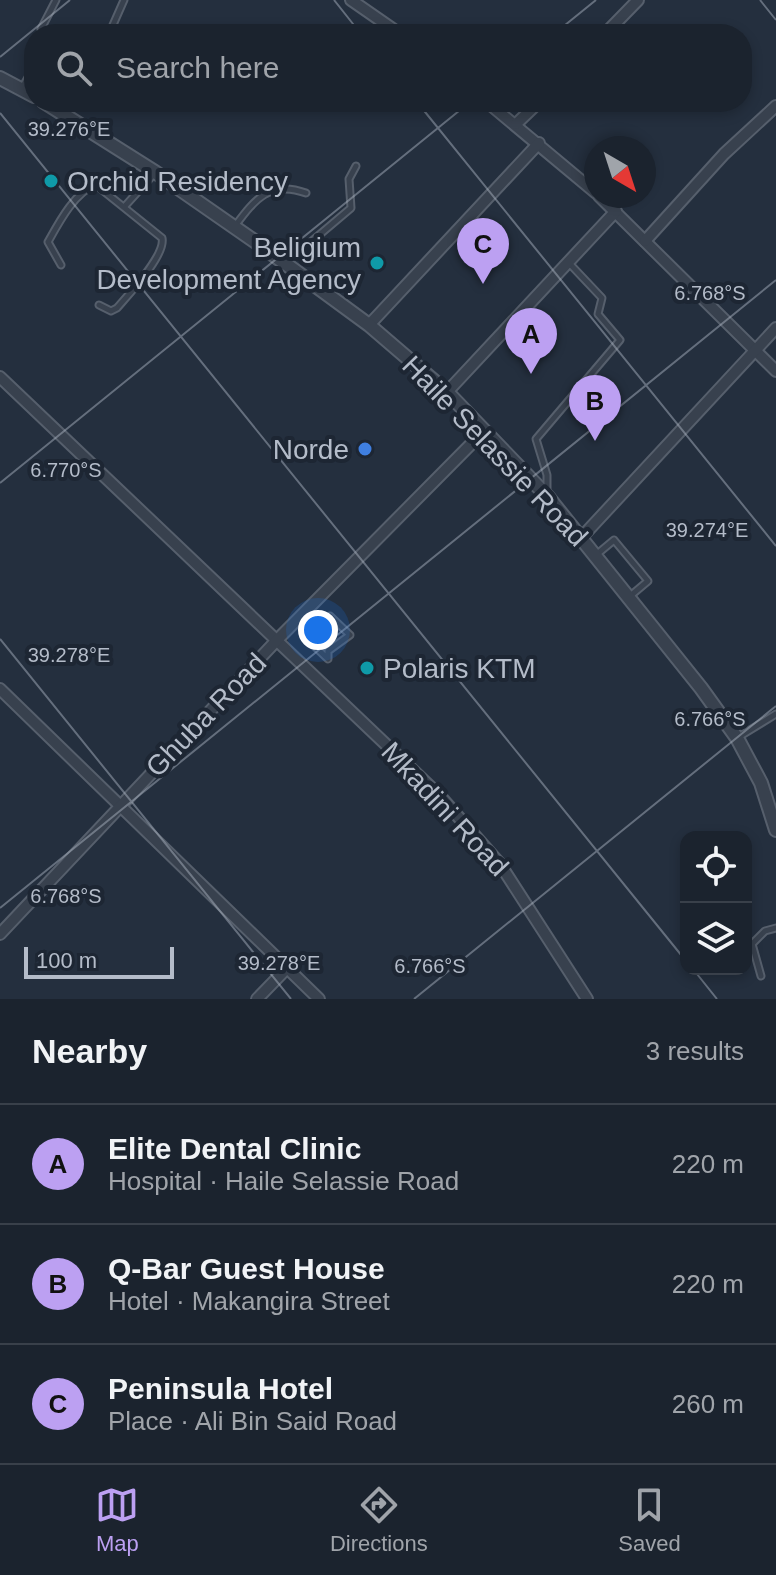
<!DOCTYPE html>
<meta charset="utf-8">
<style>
body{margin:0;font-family:Helvetica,sans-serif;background:#282f3a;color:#f1f3f6}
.controls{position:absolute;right:24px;bottom:24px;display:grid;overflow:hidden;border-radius:16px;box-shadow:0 4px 12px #0003}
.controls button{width:72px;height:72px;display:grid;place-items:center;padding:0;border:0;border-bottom:2px solid #39404a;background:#1b232e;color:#f1f3f6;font:40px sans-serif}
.compass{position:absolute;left:584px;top:136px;width:72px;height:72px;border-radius:50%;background:#1b232e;box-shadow:0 4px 12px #0003;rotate:141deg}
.scale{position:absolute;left:24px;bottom:20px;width:150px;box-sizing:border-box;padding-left:8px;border:4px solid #b4bcc9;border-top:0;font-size:22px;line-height:28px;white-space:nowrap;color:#b4bcc9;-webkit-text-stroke:6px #1d2633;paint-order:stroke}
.you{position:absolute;left:318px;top:630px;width:28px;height:28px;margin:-20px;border:6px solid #fff;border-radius:50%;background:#1a73e8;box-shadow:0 0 0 12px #1a73e833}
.badge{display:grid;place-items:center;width:52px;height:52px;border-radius:50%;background:#bca0f2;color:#111;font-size:26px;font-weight:700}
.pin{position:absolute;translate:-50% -66px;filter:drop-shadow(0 2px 4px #0008)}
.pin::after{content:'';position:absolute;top:42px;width:28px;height:24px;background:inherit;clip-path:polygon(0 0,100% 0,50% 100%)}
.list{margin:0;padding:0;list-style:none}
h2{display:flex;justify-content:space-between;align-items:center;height:104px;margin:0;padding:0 32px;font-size:34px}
h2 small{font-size:26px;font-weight:400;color:#a0a4aa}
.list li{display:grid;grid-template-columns:52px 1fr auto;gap:24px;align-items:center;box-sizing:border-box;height:120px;padding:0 32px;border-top:2px solid #39404a}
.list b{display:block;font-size:30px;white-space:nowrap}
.list p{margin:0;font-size:26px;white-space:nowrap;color:#a0a4aa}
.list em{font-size:26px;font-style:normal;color:#a0a4aa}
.icon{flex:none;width:44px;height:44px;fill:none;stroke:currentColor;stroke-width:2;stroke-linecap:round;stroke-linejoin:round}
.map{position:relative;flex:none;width:776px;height:999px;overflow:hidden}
.search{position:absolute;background:#1b232e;box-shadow:0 4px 12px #0003;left:24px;right:24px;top:24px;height:88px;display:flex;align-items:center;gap:20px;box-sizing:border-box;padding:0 28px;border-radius:32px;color:#a0a4aa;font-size:30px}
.sheet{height:464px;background:#1b232e}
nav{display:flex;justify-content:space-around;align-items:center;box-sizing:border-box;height:112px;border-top:2px solid #39404a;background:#1b232e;font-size:22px;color:#a0a4aa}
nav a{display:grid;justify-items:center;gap:4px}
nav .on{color:#bca0f2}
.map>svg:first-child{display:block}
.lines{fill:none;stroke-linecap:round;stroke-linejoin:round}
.service-casing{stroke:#565f6c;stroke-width:9}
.minor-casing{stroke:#565f6c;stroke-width:14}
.tertiary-casing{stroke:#565f6c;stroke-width:16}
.service{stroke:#38414e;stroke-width:5}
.minor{stroke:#38414e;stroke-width:10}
.tertiary{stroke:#38414e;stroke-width:12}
.ticks{fill:none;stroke:#b4bcc9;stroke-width:2;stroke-opacity:0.45}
.culture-dot{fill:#0f9aa8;stroke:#1d2633;stroke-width:3}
.shop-dot{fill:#3f7fe0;stroke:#1d2633;stroke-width:3}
.labels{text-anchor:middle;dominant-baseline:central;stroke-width:8;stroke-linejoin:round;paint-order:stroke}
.poi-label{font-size:28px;fill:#b4bcc9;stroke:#1d2633;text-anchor:start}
.street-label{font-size:28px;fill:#b4bcc9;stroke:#1d2633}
.ticks-label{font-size:20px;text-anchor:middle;fill:#b4bcc9;stroke:#1d2633;stroke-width:8;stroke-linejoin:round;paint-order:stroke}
</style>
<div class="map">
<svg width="776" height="999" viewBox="0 0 776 999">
<rect width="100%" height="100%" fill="#242f3e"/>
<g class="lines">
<g class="service-casing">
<g id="service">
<polyline points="46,34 41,29 56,0"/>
<polyline points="109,34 124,0"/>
<polyline points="22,88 34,67"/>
<polyline points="125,206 154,174"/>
<path d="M 235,226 C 255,199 270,180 306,193"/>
<polyline points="286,263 351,208 349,179 356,166"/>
<path d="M 61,265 L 48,242 C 58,224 75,191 96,185 L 162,238 C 166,255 129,294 117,308 L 111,311 L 99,305"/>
<polyline points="547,492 547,475 536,439 620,340 598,314 602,298 568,262"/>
<polyline points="596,555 614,540 648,581 629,597"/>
<polyline points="305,613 320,628 309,641 328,659 328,651 350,635 330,616 320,628"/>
<polyline points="737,738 776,714"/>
<polyline points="761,976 752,944 765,931 776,928"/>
</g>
</g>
<g class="minor-casing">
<g id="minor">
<polyline points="351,0 400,34"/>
<polyline points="605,34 638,0"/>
<polyline points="487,102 596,193"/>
<polyline points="516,124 539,102"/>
<polyline points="599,196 776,371"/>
<polyline points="645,241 724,154 776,106"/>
<polyline points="369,325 539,143"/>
<polyline points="0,377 439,795 500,864 587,999"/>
<polyline points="447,392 616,211"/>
<polyline points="581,538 776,328"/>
<polyline points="0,689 319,999"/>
<polyline points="0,934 278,639 483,432"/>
<polyline points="257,999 288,967"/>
</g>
</g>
<g class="tertiary-casing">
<g id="tertiary">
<polyline points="0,78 34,96"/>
<polyline points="44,102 155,172 260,245 369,325 447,392 548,497 701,688 737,738 761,783 776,830"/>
</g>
</g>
<use href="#service" class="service"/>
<use href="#minor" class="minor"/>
<use href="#tertiary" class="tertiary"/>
</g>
<path class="ticks" d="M 334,0 L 361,34M 760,0 L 776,20M 554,34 L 596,0M 0,57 L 70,0M 417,102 L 776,546M 0,113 L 686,961M 0,483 L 470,102M 0,639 L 291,999M 0,908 L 776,280M 693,969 L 717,999M 414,999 L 776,706"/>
<g class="culture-dot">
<circle cx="51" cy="181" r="8"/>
<circle cx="377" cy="263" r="8"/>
<circle cx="367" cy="668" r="8"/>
</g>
<circle class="shop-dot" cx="365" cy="449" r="8"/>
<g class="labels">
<g class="poi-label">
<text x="67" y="181">Orchid Residency</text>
<text x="361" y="247" text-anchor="end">Beligium<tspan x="361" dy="32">Development Agency</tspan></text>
<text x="349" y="449" text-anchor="end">Norde</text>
<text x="383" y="668">Polaris KTM</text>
</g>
<g class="street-label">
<text transform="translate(495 451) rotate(46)">Haile Selassie Road</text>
<text transform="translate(206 715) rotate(-46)">Ghuba Road</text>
<text transform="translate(445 809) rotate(47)">Mkadini Road</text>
</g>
</g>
<g class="ticks-label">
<text x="69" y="136">39.276°E</text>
<text x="710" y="300">6.768°S</text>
<text x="66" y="477">6.770°S</text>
<text x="707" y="537">39.274°E</text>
<text x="69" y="662">39.278°E</text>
<text x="710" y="726">6.766°S</text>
<text x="66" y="903">6.768°S</text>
<text x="279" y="970">39.278°E</text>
<text x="430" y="973">6.766°S</text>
</g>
</svg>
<div class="controls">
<button><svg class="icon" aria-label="locate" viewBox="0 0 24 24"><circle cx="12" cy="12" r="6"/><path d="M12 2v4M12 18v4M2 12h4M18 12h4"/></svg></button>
<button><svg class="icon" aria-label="layers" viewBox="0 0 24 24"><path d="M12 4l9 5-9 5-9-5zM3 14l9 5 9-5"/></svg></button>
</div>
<svg class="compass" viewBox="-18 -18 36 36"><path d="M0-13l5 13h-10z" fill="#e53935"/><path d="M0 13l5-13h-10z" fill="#a0a4aa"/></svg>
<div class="scale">100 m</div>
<div class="you"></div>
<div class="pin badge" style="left:531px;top:374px">A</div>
<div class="pin badge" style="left:595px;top:441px">B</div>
<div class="pin badge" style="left:483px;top:284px">C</div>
<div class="search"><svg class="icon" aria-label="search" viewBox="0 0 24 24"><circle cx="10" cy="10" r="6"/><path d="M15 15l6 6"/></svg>Search here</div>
</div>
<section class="sheet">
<h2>Nearby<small>3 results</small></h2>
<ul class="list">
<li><span class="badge">A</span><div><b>Elite Dental Clinic</b><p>Hospital · Haile Selassie Road</p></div><em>220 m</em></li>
<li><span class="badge">B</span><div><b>Q-Bar Guest House</b><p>Hotel · Makangira Street</p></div><em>220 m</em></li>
<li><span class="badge">C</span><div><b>Peninsula Hotel</b><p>Place · Ali Bin Said Road</p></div><em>260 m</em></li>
</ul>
</section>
<nav>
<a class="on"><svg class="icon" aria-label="map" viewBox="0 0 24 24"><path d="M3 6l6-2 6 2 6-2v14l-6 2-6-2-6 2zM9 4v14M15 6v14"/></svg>Map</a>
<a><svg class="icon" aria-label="directions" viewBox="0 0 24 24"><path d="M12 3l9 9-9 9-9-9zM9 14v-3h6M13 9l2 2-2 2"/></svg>Directions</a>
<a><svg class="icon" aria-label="saved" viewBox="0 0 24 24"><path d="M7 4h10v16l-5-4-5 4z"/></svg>Saved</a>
</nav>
